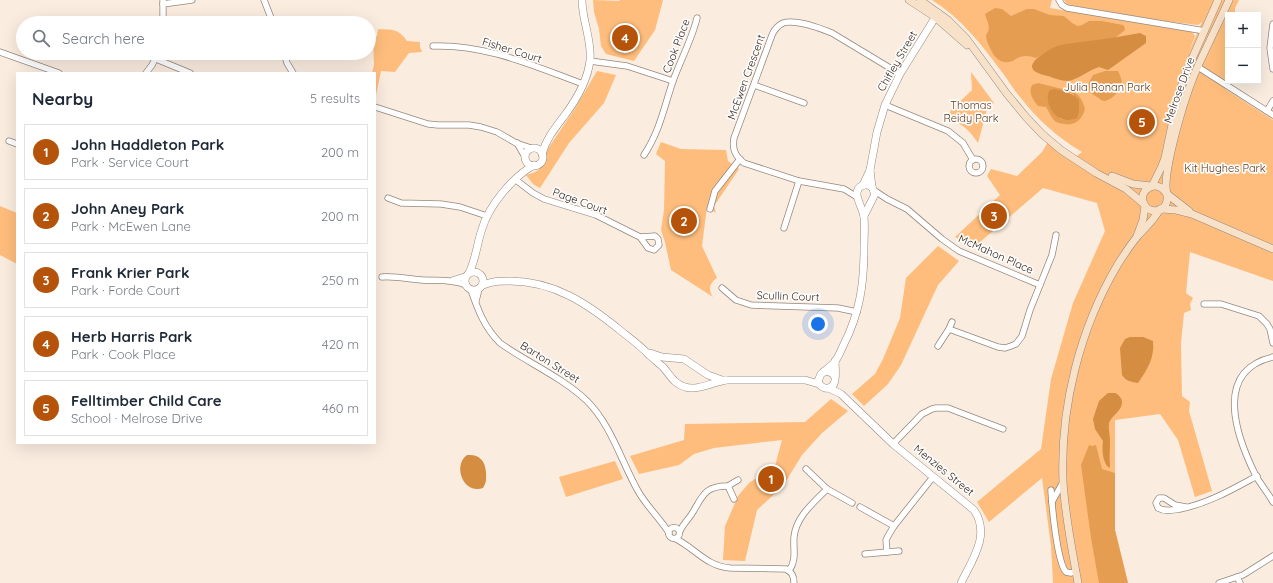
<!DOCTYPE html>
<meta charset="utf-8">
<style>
body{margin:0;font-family:Quicksand,sans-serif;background:#f6f6f7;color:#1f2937}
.controls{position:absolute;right:12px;top:12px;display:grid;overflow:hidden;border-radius:0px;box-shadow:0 4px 16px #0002}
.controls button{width:36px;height:36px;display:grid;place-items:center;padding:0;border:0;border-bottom:1px solid #e0e1e3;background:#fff;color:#1f2937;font:20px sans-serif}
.you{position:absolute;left:818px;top:324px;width:14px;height:14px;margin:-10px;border:3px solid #fff;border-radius:50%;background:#1a73e8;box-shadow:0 0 0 6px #1a73e833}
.badge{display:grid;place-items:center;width:26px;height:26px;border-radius:50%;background:#b45309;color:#fff;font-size:13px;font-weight:700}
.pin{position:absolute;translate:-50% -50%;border:2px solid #fff;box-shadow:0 1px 4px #0006}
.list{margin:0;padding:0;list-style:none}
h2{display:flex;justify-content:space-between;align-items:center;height:52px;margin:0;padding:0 16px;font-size:17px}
h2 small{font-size:13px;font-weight:400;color:#747a83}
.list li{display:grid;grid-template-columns:26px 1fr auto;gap:12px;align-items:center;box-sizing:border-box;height:56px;margin:0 8px 8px;padding:0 8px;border:1px solid #e0e1e3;border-radius:0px}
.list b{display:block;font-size:15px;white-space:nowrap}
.list p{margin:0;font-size:13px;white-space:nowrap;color:#747a83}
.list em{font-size:13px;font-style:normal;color:#747a83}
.icon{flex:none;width:22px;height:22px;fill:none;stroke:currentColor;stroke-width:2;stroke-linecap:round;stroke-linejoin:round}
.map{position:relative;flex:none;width:1273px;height:583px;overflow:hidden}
.search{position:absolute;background:#fff;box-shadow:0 4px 16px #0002;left:16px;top:16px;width:360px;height:44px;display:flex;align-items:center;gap:10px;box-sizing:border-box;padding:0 14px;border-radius:22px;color:#747a83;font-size:15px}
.panel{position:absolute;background:#fff;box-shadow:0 4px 16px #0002;left:16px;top:72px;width:360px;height:372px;border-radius:0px}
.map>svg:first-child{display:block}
.green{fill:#febd7c}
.forest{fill:#e59d52;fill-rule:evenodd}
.water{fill:#d48d41}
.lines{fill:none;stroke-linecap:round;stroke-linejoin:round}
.minor-casing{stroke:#95887d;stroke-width:7}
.tertiary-casing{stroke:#95887d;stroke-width:8}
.secondary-casing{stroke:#95887d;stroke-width:8}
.minor{stroke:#fff;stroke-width:5.5}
.tertiary{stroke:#fff;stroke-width:7}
.secondary{stroke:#f8e1c9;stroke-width:7}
.labels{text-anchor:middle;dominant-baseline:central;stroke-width:3.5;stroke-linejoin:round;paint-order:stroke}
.street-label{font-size:11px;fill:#322c28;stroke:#fefbf9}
.park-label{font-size:11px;fill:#5b3d1e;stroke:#fefbf9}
</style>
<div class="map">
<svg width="1273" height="583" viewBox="0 0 1273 583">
<rect width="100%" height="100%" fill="#faecdf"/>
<g class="green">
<polygon points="593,0 619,1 620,0 663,0 655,30 634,61 606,54 601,46 599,29 594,12"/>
<path d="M 932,0 L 1052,0 L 1050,8 L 1192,32 L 1195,36 L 1189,52 L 1202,22 L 1198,25 L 1155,20 L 1070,5 L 1067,4 L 1064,0 L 1239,0 L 1235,8 L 1235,15 L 1228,15 L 1228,81 L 1230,81 L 1225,89 L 1273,120 L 1273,281 L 1190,252 L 1186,293 L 1193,298 L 1190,304 L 1191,310 L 1184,313 L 1181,343 L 1182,396 L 1190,402 L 1189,411 L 1212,491 L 1195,497 L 1178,440 L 1160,414 L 1115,420 L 1115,530 L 1128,583 L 1053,583 L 1051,546 L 1042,478 L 989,522 L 977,502 L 1041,449 L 1051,379 L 1073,303 L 1105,231 L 1097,203 L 1043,188 L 973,248 L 955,237 L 1000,195 L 987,176 L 991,169 L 1017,176 L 1042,152 L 1048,142 L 1073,159 L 1082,152 C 1058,138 1037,119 1020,97 C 1013,89 1008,80 1002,72 C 982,45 961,18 932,0 Z"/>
<path d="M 378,29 C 392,30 398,28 407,41 L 420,42 L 420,47 L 422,52 L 409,53 L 395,72 L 381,71 L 375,100 L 375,73 L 372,73 L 374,65 L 373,40 L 377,36 Z"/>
<path d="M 597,71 L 616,75 L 604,103 L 569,143 L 540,188 L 533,184 L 526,175 C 539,172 545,167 545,153 L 574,110 Z"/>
<path d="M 971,72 L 994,103 L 987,109 L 978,143 C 970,131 962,122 947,120 L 951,110 L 972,90 Z"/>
<path d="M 661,142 L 681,149 L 726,150 L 728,161 L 739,169 L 714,206 L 716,213 L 707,207 L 702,246 L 717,278 C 709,283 708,290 713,297 L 671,270 L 665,242 L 661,230 L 664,210 L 665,161 L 656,154 Z"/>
<polygon points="0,206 17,213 17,264 0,255"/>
<polygon points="938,246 959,261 938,285 901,365 888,384 864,406 852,394 875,374 883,359 900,318 906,278"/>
<polygon points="831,399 848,411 822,433 802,455 783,486 757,510 745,561 723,560 725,526 738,496 749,483 775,466 782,440 714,448 694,454 679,465 639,474 630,456 684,440 685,424 805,422"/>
<polygon points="615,461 623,479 566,497 559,477"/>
</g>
<g class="forest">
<path d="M 995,8 L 1002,9 L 1011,16 L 1027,9 L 1034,9 L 1050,15 L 1064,16 L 1072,23 L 1078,26 L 1082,25 L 1089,21 L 1102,21 L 1123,25 L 1124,26 L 1125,30 L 1115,38 L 1072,44 L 1054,48 L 1036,58 C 1031,56 1025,55 1020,57 C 1016,58 1013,62 1009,62 C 1001,64 994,57 991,50 C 989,45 986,41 986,35 C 992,28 987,22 985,14 Z"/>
<path d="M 1105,71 L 1118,71 C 1120,75 1123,81 1121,86 C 1119,92 1111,100 1105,101 C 1102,101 1100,99 1097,97 C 1085,90 1087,86 1093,75 Z"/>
<path d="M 1038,83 C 1044,84 1048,86 1054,87 C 1069,91 1080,89 1085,109 C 1082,120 1075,126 1064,124 C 1060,123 1057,123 1055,121 C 1051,118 1049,111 1046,107 L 1038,106 C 1033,100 1028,93 1032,85 ZM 1055,89 L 1069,92 L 1074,95 L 1065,120 L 1061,119 L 1055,114 Z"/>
<polygon points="1089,445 1092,446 1096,445 1102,469 1115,473 1115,530 1128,583 1099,583 1091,538 1081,465"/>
</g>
<g class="water">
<path d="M 1140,33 L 1146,36 L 1146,43 L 1108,70 L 1099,67 C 1089,70 1077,80 1068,81 C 1061,81 1054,78 1048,76 C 1044,75 1039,74 1036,72 C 1023,64 1046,52 1053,48 C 1063,43 1077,43 1089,41 C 1106,39 1123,36 1140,33 Z"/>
<path d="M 1055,89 C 1065,91 1072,93 1079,100 L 1079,112 L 1077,118 C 1072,120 1065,121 1060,118 C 1051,114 1044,99 1050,90 Z"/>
<path d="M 1130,337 L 1143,337 L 1153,341 C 1155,357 1147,370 1138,383 C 1131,382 1126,381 1122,375 L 1120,348 L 1125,339 Z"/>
<path d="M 1115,393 C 1118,394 1122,398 1122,402 C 1122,411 1112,415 1109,423 C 1108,429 1110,435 1110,441 C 1110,450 1109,458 1110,466 L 1109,468 C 1102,461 1102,450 1103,441 L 1095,429 L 1093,419 L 1099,401 L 1108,393 Z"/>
<path d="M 467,455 C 479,454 485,460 486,472 C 486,478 487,482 483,488 C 464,495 452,466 467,455 Z"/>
</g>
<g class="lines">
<g class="minor-casing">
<g id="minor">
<polyline points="163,0 163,23"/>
<polyline points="264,0 273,23"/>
<polyline points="1059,0 1062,5 1067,8 1205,31"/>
<polyline points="163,4 192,0"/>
<polyline points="1273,24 1270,48 1273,69"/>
<path d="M 433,46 C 486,44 534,66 583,84"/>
<polyline points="0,52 59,73"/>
<polyline points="284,53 287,63 293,73"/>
<polyline points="156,59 190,73"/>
<polyline points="590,61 627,66 673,81"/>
<polyline points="1198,67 1273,115"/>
<polyline points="146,73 152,65 158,53"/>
<polyline points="754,85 804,103"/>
<polyline points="885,105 948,131 963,143 973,160"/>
<polyline points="375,107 428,124 438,125 469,125 481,127 497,132 516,143 531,148"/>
<polyline points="1267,111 1273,101"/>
<polyline points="9,141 17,144"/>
<polyline points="517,143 525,157"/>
<path d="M 644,155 C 660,131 664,107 673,81 C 681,59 692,39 697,18"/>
<circle cx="976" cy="166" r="7"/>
<polyline points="516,180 533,193 544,199 596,215 640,237 655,236 658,239 659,245 654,250 648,248 640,237"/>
<polyline points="875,191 887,199 907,209 942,239 959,251 1040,285"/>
<path d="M 857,197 L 844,189 L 799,181 L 744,163 C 735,156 732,149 734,138 L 772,35 C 774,30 777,26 783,23 C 795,19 820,28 832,33 L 900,74"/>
<polyline points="388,198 401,203 441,204 460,207 487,216"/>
<polyline points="710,209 715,191 740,159"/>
<polyline points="784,228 799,181"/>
<path d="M 382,277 C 396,276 408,279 422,280 C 437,281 451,279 466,285"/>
<polyline points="453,280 466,276"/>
<polyline points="722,288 736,300 751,305 838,308 857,312"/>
<path d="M 471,290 C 478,310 484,327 500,343 C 528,363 560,376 586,400 C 611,424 621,461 638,491 C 647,507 660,518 669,533"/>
<polyline points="476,301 479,289"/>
<polyline points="1204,304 1221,304 1259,316 1267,324 1270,329 1273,343"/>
<polyline points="949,329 998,347 1005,348 1011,346 1016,344 1022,336 1030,310 1052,255 1056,235"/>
<polyline points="938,346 949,329 952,322"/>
<path d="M 1273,357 C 1212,371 1237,438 1256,476 C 1261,485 1268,493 1273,502"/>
<polyline points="893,444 922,414 932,409 936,408 948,408 1003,429"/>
<polyline points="806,469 827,489 852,503"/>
<path d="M 1051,490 C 1052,506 1057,562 1066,572 L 1071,573 L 1076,571"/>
<polyline points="734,499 728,486 738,480"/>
<polyline points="1052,502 1063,482"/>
<polyline points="860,507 894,526"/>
<path d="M 1186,507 L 1175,505 L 1164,498 L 1159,498 L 1156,503 L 1158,508 C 1165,512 1173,510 1180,509 C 1209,503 1231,490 1257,476"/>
<circle cx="674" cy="533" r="5.5"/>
<path d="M 680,531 C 683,524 689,519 693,512 C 703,495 705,486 728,486"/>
<path d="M 676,539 C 696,549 706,566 730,568 L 786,569 C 792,572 794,576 794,583"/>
<polyline points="887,552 886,540 888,536 894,526 933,477"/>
<polyline points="865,554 899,551"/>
<path d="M 789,571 C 797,559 793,551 794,537 C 796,517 813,503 827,489"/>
<polyline points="1237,577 1240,583"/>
<polyline points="1219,583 1243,575 1273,556"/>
</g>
</g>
<g class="tertiary-casing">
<g id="tertiary">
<circle cx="534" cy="157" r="9"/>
<path d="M 542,154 C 546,139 555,128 565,115 C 576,100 588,80 590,60 C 592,40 582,20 582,0"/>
<polyline points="863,185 870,170 877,132 885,105 900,74 938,13"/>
<polyline points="864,216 875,194 872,187 870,170"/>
<circle cx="474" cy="281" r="9"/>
<path d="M 469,273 C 476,259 477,243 482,229 C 489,205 513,177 534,165"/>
<path d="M 483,285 C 492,281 500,281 510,281 C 554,281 588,304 621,331 C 631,339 641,346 649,355 C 654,359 658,363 663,367 C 670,375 674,384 685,387 C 697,391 714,382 726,380"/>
<polyline points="650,353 662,357 684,359 708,375 722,380 805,380 819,384"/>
<path d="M 823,372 C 827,369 831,366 835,362 C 838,357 841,351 843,346 C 860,313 864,284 864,248 C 864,238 865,227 864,217 C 863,210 857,200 857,194 C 857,185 866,183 872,187"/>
<path d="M 835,377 C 832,371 826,370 821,374 L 818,381 C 820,385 821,387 825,388 C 839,391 835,369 835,361"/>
<path d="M 829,388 L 841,394 L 893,444 L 974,510 C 991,535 972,560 961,583"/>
</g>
</g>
<g class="secondary-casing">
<g id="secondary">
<polyline points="909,0 935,17 967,45"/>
<polyline points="920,0 948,20 966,38 1007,94 1026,117 1042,134 1061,150 1096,173 1126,189 1144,204"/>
<polyline points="1112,176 1133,184 1151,186"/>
<polyline points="1152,186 1161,168 1165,158 1175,110 1184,77 1218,0"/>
<path d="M 1166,193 C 1157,178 1137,190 1144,204 C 1148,213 1162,213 1166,204 C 1169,198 1166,192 1166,186 C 1166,169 1171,152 1175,135 C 1181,112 1188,88 1198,66 C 1208,44 1219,22 1229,0"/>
<polyline points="1167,194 1189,211"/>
<polyline points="1162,209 1176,210 1192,214 1273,249"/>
<polyline points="1137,236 1143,220 1145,206"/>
<path d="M 1078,583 C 1072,549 1065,516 1063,481 C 1060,407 1080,328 1118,264 C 1124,255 1130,245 1137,237 C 1145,228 1154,220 1160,209"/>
</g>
</g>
<use href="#minor" class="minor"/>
<use href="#tertiary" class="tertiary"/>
<use href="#secondary" class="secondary"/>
</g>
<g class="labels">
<g class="street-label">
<text transform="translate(676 46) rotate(-69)">Cook Place</text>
<text transform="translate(512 50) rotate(17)">Fisher Court</text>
<text transform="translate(897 61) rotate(-60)">Chifley Street</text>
<text transform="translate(746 77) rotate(-70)">McEwen Crescent</text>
<text transform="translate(1179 90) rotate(-70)">Melrose Drive</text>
<text transform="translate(580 201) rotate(20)">Page Court</text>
<text transform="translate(996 254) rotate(24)">McMahon Place</text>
<text transform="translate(788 296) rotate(2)">Scullin Court</text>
<text transform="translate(550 362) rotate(32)">Barton Street</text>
<text transform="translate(944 470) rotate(39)">Menzies Street</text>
</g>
<g class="park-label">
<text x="1107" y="87">Julia Ronan Park</text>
<text x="971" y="105">Thomas<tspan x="971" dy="13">Reidy Park</tspan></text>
<text x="1225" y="168">Kit Hughes Park</text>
</g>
</g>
</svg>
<div class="controls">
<button>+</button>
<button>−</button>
</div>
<div class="you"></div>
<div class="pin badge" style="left:771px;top:479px">1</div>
<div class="pin badge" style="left:684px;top:221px">2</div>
<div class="pin badge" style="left:994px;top:216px">3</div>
<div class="pin badge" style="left:625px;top:38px">4</div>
<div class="pin badge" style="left:1142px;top:122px">5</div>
<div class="search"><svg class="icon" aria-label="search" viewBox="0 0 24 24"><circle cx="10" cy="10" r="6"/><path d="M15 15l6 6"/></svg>Search here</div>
<section class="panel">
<h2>Nearby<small>5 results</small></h2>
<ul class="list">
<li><span class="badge">1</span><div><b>John Haddleton Park</b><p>Park · Service Court</p></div><em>200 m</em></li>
<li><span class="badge">2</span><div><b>John Aney Park</b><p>Park · McEwen Lane</p></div><em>200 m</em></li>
<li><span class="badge">3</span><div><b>Frank Krier Park</b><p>Park · Forde Court</p></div><em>250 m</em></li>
<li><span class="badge">4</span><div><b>Herb Harris Park</b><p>Park · Cook Place</p></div><em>420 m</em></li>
<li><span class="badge">5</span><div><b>Felltimber Child Care</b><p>School · Melrose Drive</p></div><em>460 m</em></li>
</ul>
</section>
</div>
